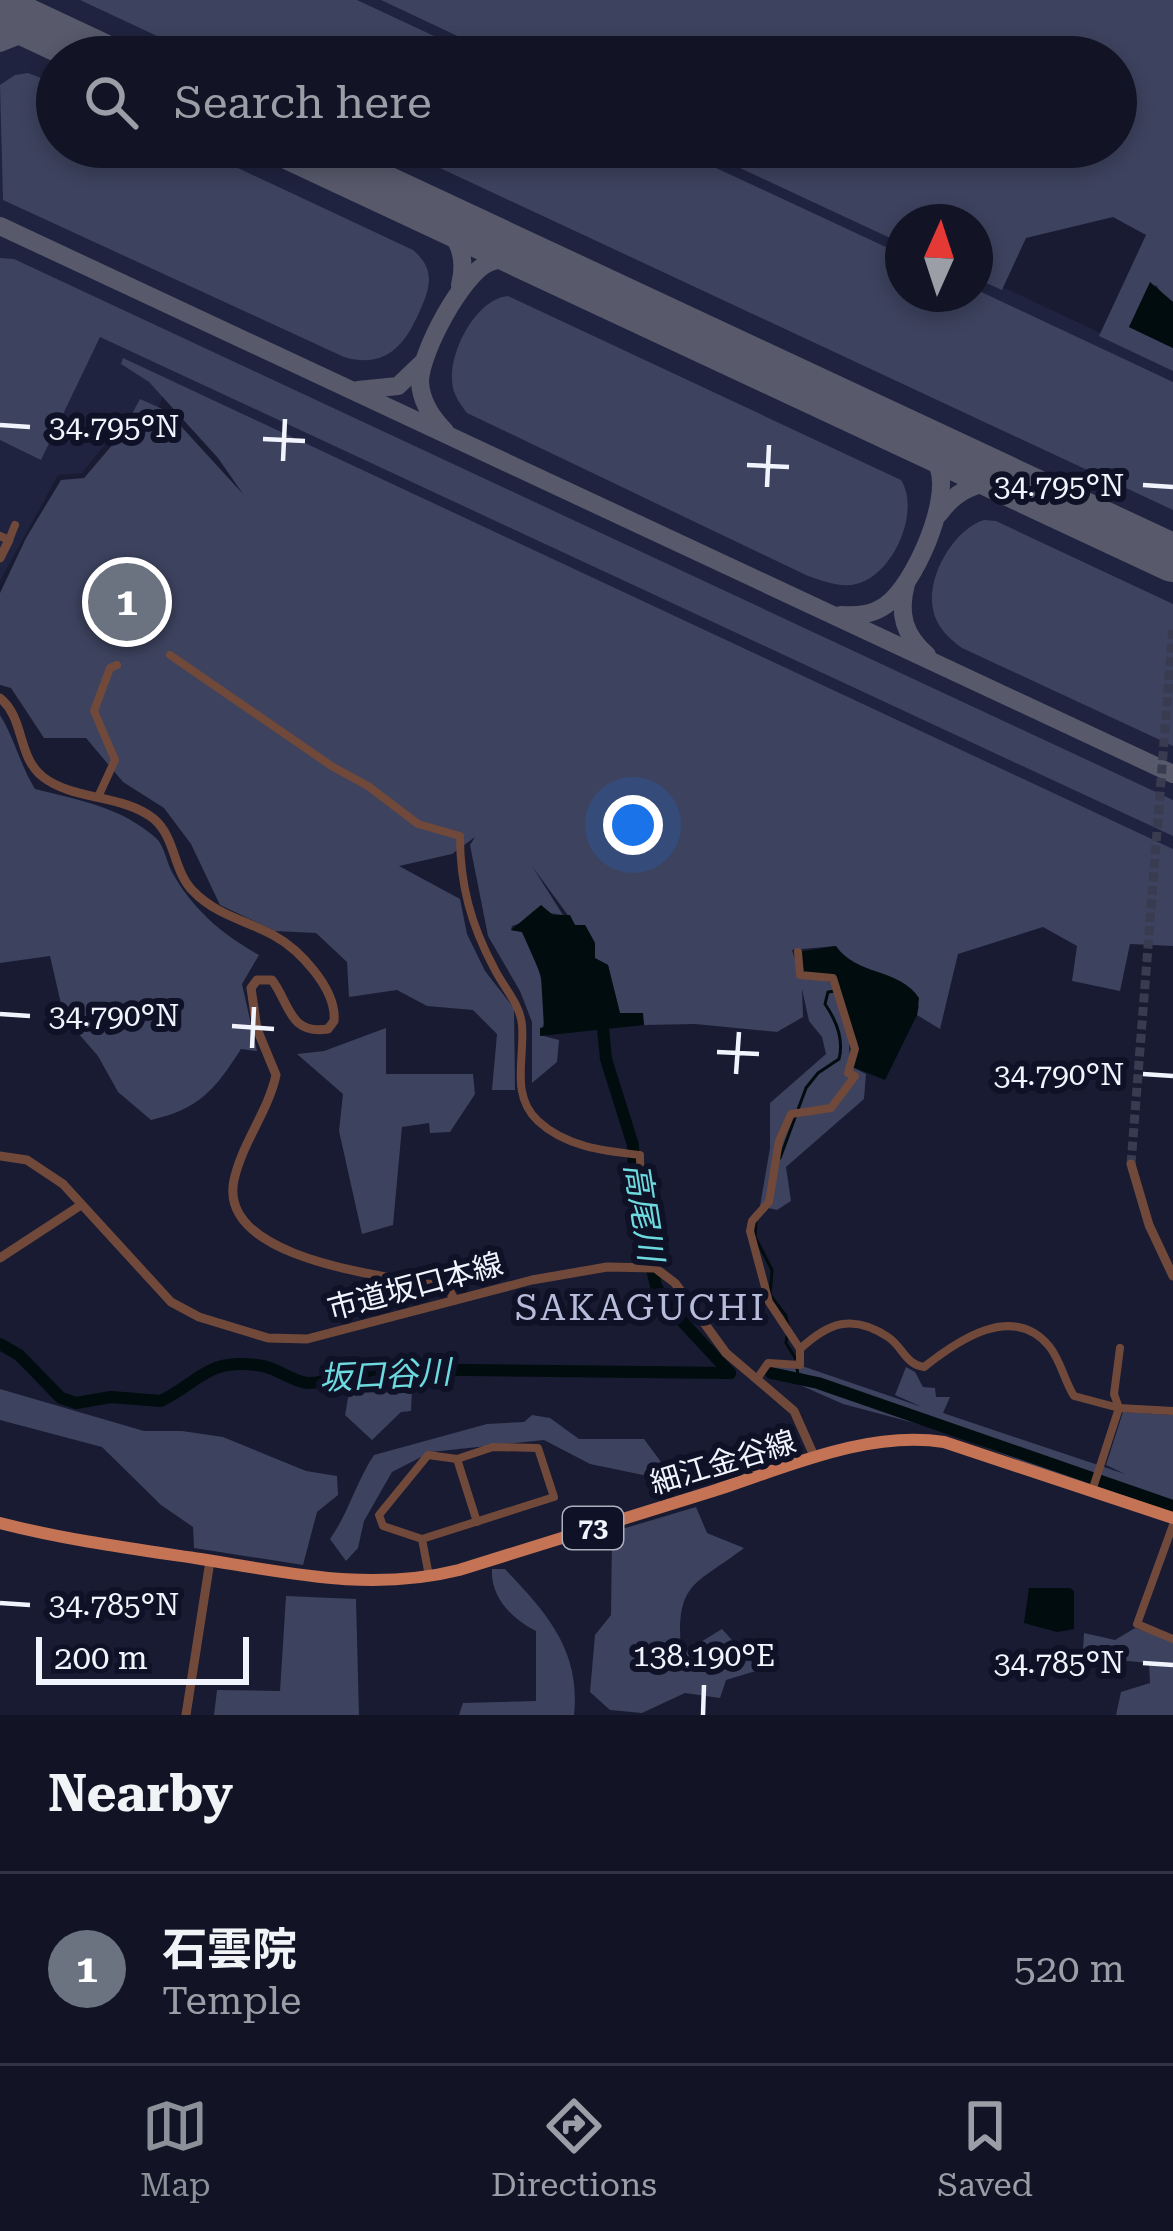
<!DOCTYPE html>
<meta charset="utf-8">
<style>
body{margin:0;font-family:"Roboto Serif","Noto Sans JP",serif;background:#1b1d2d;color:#f1f3f6}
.compass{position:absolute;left:885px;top:204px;width:108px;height:108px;border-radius:50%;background:#121425;box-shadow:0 6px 18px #0003;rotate:3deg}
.scale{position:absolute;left:36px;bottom:30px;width:213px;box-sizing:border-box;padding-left:12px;border:6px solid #f2f4fd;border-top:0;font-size:33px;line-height:42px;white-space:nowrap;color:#f2f4fd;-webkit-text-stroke:9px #0f1227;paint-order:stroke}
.you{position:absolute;left:633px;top:825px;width:42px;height:42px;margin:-30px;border:9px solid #fff;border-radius:50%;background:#1a73e8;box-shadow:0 0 0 18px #1a73e833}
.badge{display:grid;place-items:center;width:78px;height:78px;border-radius:50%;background:#8c9099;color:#fff;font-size:39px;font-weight:700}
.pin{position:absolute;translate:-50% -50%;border:6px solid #fff;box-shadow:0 3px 12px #0006}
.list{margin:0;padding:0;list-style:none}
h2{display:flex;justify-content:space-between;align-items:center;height:156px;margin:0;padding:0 48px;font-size:51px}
h2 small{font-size:39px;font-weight:400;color:#9c9ea7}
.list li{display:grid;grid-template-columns:78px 1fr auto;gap:36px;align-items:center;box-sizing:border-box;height:192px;padding:0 48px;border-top:3px solid #313342}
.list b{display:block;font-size:45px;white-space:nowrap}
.list p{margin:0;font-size:39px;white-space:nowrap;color:#9c9ea7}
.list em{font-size:39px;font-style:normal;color:#9c9ea7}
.icon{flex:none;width:66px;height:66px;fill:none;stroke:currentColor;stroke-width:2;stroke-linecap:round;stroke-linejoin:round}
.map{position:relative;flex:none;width:1173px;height:1715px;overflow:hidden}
.search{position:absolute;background:#121425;box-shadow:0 6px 18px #0003;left:36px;right:36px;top:36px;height:132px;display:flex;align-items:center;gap:30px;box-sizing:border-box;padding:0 42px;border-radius:66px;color:#9c9ea7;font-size:45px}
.sheet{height:348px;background:#121425}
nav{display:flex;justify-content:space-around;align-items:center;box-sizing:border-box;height:168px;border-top:3px solid #313342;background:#121425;font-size:33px;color:#9c9ea7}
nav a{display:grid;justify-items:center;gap:6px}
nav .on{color:#8c9099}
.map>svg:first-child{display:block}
.built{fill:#1f233f}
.green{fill:#3d425e}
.water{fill:#000c0d}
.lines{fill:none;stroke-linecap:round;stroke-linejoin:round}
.stream{stroke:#000c0d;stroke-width:3}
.river{stroke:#000c0d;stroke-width:12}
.taxiway{stroke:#585a6c;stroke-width:18}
.runway{stroke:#585a6c;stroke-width:48}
.tertiary-tunnel{stroke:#393c50;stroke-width:9;stroke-dasharray:9 4.5;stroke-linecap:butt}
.minor{stroke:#70493b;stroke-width:8}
.tertiary{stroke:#70493b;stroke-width:9}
.primary{stroke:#c47355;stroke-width:12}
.ticks{fill:none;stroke:#f2f4fd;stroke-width:4.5}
.labels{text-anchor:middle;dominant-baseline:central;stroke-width:12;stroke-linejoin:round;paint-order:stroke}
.shield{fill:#0f1227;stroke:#aeb0bd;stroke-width:3}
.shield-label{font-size:27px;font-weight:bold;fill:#f2f4fd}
.street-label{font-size:30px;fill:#f2f4fd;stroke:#0f1227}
.water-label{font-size:33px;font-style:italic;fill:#6cdade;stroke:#0f1227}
.quarter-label{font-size:36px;letter-spacing:3px;fill:#b6bcda;stroke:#0f1227}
.ticks-label{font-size:30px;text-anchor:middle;fill:#f2f4fd;stroke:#0f1227;stroke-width:12;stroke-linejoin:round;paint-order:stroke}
</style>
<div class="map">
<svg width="1173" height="1715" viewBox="0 0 1173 1715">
<rect width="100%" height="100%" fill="#181b31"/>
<polygon class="built" points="0,0 392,0 514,57 57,57 57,147 705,147 903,240 903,294 975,294 975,274 1173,367 1173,871 163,396 140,449 107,442 82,473 58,475 0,581"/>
<g class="green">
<polygon points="80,0 357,0 479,57 202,57"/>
<polygon points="381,0 1173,0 1173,302 1164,297 1156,285 1129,327 1173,348 1173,371 1099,336 1146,235 1113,217 1026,238 1002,290 975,278 975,222 903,222 903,244 695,147 1116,147 1116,57 502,57"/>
<path d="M 28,73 L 57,84 L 57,147 L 193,147 L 413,250 C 438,271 429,291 417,317 C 402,350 381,368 344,357 L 3,200 L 0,85 L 15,75 Z"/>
<polygon points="395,147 511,147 521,154 529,147 536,147 533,159 543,164 552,147 671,147 903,255 903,294 975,294 975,289 1173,382 1173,510"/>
<polygon points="0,258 14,259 1173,800 1173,836 100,337 41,460 0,440"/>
<path d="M 508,296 L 901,480 C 921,511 893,576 856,584 C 840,588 823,581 808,576 L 467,413 C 461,405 455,397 453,388 C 446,356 475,299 508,296 Z"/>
<path d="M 123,358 L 1173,849 L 1173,946 L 1130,944 L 1120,991 L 1072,981 L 1077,946 L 1043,927 L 958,954 L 940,1029 L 917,1015 L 919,1006 C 892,963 864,981 835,946 L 792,950 L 800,975 L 835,983 L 848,1019 L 850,1066 L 866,1074 L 864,1099 L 786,1167 L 791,1201 L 777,1210 L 760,1206 L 770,1148 L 770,1103 L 826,1054 L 822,1037 L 809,1021 L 802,989 L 803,1017 L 777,1032 L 695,1024 L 644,1025 L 642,1013 L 620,1014 L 608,965 L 594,958 L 595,943 L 585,925 L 575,925 L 532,866 L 563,915 L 549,913 L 512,926 L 511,930 L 522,932 C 537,959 554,1005 540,1035 L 559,1040 L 557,1062 L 532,1083 L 532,1022 L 520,991 L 488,936 L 470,845 L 475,837 L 452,854 L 399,866 L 460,899 L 467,934 L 485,971 L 514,1008 L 515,1090 L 492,1090 L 497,1034 L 473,1010 L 427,1006 L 397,990 L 349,997 L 347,962 L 316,933 L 275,931 L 220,905 L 191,844 L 164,808 L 123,782 L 86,738 L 44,738 L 11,688 L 0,685 L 0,593 L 26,538 L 61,480 L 84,478 L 120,436 L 140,399 L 167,411 L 243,494 L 218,458 L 149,382 L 121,364 Z"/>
<path d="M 984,520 L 996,521 L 1173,604 L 1173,746 L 962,648 C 948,638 936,626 933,609 C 926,577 954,529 984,520 Z"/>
<path d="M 0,715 C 15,739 20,765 35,789 C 79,800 121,807 156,838 C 165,847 166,861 172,872 C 192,909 223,935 259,955 L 242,984 L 257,1051 L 241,1049 C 215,1090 199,1109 151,1120 L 118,1092 L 98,1056 L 64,1017 L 50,956 L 0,963 Z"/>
<polygon points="386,1028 386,1074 473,1074 475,1094 450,1132 430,1133 429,1123 402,1127 393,1225 362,1234 339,1131 343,1094 297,1054 324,1051"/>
<polygon points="774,1366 805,1367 922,1407 895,1395 906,1367 915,1372 923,1387 935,1388 936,1397 950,1397 943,1413 1125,1474 1106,1465 1123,1412 1173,1415 1173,1512 1075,1482 937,1429 843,1404 775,1374"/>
<polygon points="350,1387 412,1387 411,1411 401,1412 372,1440 345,1415"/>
<polygon points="0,1389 144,1431 182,1431 223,1437 306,1471 337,1476 338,1495 317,1512 303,1565 194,1548 193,1527 161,1505 102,1447 0,1420"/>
<path d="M 532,1415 L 550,1418 L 579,1439 L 644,1439 L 664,1466 L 648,1476 L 590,1464 L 544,1440 L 431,1452 L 392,1472 L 364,1521 L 358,1548 L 346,1561 L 330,1539 C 349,1512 356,1482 374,1455 L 487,1424 L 524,1422 Z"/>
<path d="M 696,1507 L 707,1533 L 744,1548 C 693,1587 676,1581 681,1654 L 722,1629 L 759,1670 L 726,1680 L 720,1698 L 685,1693 L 642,1713 L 610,1710 L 590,1692 L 595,1635 L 611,1615 L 612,1532 Z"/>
<path d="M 492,1569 L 505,1569 C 547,1613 581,1651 574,1715 L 459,1715 L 463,1703 L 536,1701 L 536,1631 C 513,1620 490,1597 492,1569 Z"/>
<polygon points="286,1596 356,1599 359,1715 214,1715 217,1690 280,1691"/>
<polygon points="1135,1628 1173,1641 1173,1715 1116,1715 1121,1692 1150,1683 1149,1663 1096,1658 1083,1650 1084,1633 1115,1640"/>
</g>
<g class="water">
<polygon points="1150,282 1173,302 1173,348 1129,327"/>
<polygon points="541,905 553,915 570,915 575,925 585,925 595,943 595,958 608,965 620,1013 643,1013 644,1025 540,1036 540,1028 544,1027 541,975 522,932 511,930"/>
<path d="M 836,946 C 856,976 900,968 919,998 L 917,1015 L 885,1080 L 850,1066 L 855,1049 L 833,979 L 800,975 L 798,952 Z"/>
<polygon points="1029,1588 1070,1588 1074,1591 1074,1629 1057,1632 1024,1623"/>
</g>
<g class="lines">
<g class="stream">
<path d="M 780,1158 L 806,1088 L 818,1073 L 839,1059 C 844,1040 836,1020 825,1004 L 828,992 L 836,991"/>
<polyline points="756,1220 755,1237 772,1270 770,1295 786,1316 788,1326"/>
<polyline points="787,1336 786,1343 796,1359"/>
<polyline points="797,1369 798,1374 852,1394"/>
</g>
<g class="river">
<polyline points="603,1028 606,1059 633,1145 634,1193 656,1286 667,1305 730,1373"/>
<path d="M 0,1344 L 19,1355 L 61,1398 L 76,1403 L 111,1397 L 161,1401 C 202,1380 208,1357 263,1366 C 278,1369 292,1381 307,1383 C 321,1384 361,1371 381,1369 L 730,1373"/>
<polyline points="771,1373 818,1383 1173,1506"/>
</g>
<g class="taxiway">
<polyline points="0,43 25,33 63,40"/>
<path d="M 425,209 C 453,228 469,250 460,285"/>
<polyline points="0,226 1173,774"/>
<polyline points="358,390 398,386 422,363"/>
<path d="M 445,431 C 432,418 421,401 420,382 C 420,353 462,275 488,263 C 507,255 524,259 543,264"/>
<path d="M 939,514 C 959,486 986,477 1019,486"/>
<path d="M 906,584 C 898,614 904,635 927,655"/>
<path d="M 841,615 C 857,616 872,615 886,605 C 914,585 950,503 939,469 C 934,453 921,444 908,434"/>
</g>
<g class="runway">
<polyline points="0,10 100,57"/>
<polyline points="293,147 1173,558"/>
</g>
<polyline class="tertiary-tunnel" points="1131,1164 1173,627"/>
<g class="minor">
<polyline points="0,536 9,540 15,525"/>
<path d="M 170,655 L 333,767 L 368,786 L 418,824 L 460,836 C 460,885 471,925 494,968 C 503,987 520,1003 522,1025 C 525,1058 510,1095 538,1121 C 566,1147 604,1151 640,1155 C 639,1194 655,1229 655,1268"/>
<polyline points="98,797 115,760 94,711 110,668 117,665"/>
<path d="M 800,1349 C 828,1323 852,1313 888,1337 C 903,1347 905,1364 924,1367 C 957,1341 1012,1302 1049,1346 C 1061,1361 1064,1380 1074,1396 L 1119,1408 L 1173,1411"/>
<polyline points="757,1379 768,1363 800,1365 800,1349 769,1302 750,1231 752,1221 769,1202 779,1141 791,1114 831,1108 855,1076 848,1073 855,1049 833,978 800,975 798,952"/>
<polyline points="457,1459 477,1522"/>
<polyline points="1092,1491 1119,1408 1114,1394 1120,1348"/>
<polyline points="1173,1525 1137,1624 1173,1639"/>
<polyline points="422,1539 383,1526 379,1515 428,1455 457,1459 493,1447 538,1448 554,1497 422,1539 429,1576"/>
</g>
<g class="tertiary">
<polyline points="0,558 9,540"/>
<path d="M 0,698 C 25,718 17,757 43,777 C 74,801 123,794 154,819 C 176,838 173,871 193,891 C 216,915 245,920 273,935 C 299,949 337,989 334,1021 L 328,1029 C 289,1035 290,1004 272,980 L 257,980 L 251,988 L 257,1029 L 276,1075 C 268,1112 242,1143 234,1180 C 217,1260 388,1276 439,1286 L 449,1290 L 454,1299"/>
<polyline points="0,1156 27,1160 63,1184 171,1302 199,1317 268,1338 307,1339 532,1280 607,1267 655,1268 675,1283 726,1353 794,1411 815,1458"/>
<polyline points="1131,1164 1149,1225 1173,1276"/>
<polyline points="0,1258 81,1205"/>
<polyline points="186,1715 210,1561"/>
</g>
<path class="primary" d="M 0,1523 C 66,1540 134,1549 201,1559 C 289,1573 371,1592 459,1570 C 544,1544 628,1517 713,1491 C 785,1468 867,1430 944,1442 L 1173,1518"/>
</g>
<path class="ticks" d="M 0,425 L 30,427M 263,439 L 305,441M 283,461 L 285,419M 747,465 L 789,467M 1143,485 L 1173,487M 767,487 L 769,445M 0,1014 L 30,1016M 232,1026 L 274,1029M 252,1048 L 254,1007M 717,1052 L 759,1054M 736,1074 L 739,1032M 1143,1074 L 1173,1076M 0,1603 L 30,1605M 1143,1663 L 1173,1665M 703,1715 L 704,1685"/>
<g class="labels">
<rect class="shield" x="563" y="1507" width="60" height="42" rx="9"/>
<g class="shield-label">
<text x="593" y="1528">73</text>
</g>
<g class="street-label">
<text transform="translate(415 1286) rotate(-15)">市道坂口本線</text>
<text transform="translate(723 1462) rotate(-17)">細江金谷線</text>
</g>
<g class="water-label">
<text transform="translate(644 1212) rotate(81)">高尾川</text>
<text transform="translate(385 1375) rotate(-3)">坂口谷川</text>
</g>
<g class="quarter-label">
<text x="641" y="1308">SAKAGUCHI</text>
</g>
</g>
<g class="ticks-label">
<text x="114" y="437">34.795°N</text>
<text x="1059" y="496">34.795°N</text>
<text x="114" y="1026">34.790°N</text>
<text x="1059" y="1085">34.790°N</text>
<text x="114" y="1615">34.785°N</text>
<text x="704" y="1666">138.190°E</text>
<text x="1059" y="1673">34.785°N</text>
</g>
</svg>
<svg class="compass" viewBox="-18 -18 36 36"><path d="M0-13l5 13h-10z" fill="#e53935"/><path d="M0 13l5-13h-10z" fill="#9c9ea7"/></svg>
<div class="scale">200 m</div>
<div class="you"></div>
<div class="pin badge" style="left:127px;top:602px;background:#6b7280">1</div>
<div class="search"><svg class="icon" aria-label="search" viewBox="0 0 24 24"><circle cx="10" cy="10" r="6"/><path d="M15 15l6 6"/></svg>Search here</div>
</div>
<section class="sheet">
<h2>Nearby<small></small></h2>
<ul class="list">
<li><span class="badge" style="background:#6b7280">1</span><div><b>石雲院</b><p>Temple</p></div><em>520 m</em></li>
</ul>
</section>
<nav>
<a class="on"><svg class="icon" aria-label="map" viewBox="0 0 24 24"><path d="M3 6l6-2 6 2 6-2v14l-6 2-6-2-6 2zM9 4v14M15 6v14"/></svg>Map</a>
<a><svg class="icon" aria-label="directions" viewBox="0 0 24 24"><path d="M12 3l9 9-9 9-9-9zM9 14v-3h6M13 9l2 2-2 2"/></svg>Directions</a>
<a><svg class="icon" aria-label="saved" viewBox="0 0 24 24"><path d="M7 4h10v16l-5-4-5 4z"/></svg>Saved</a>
</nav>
